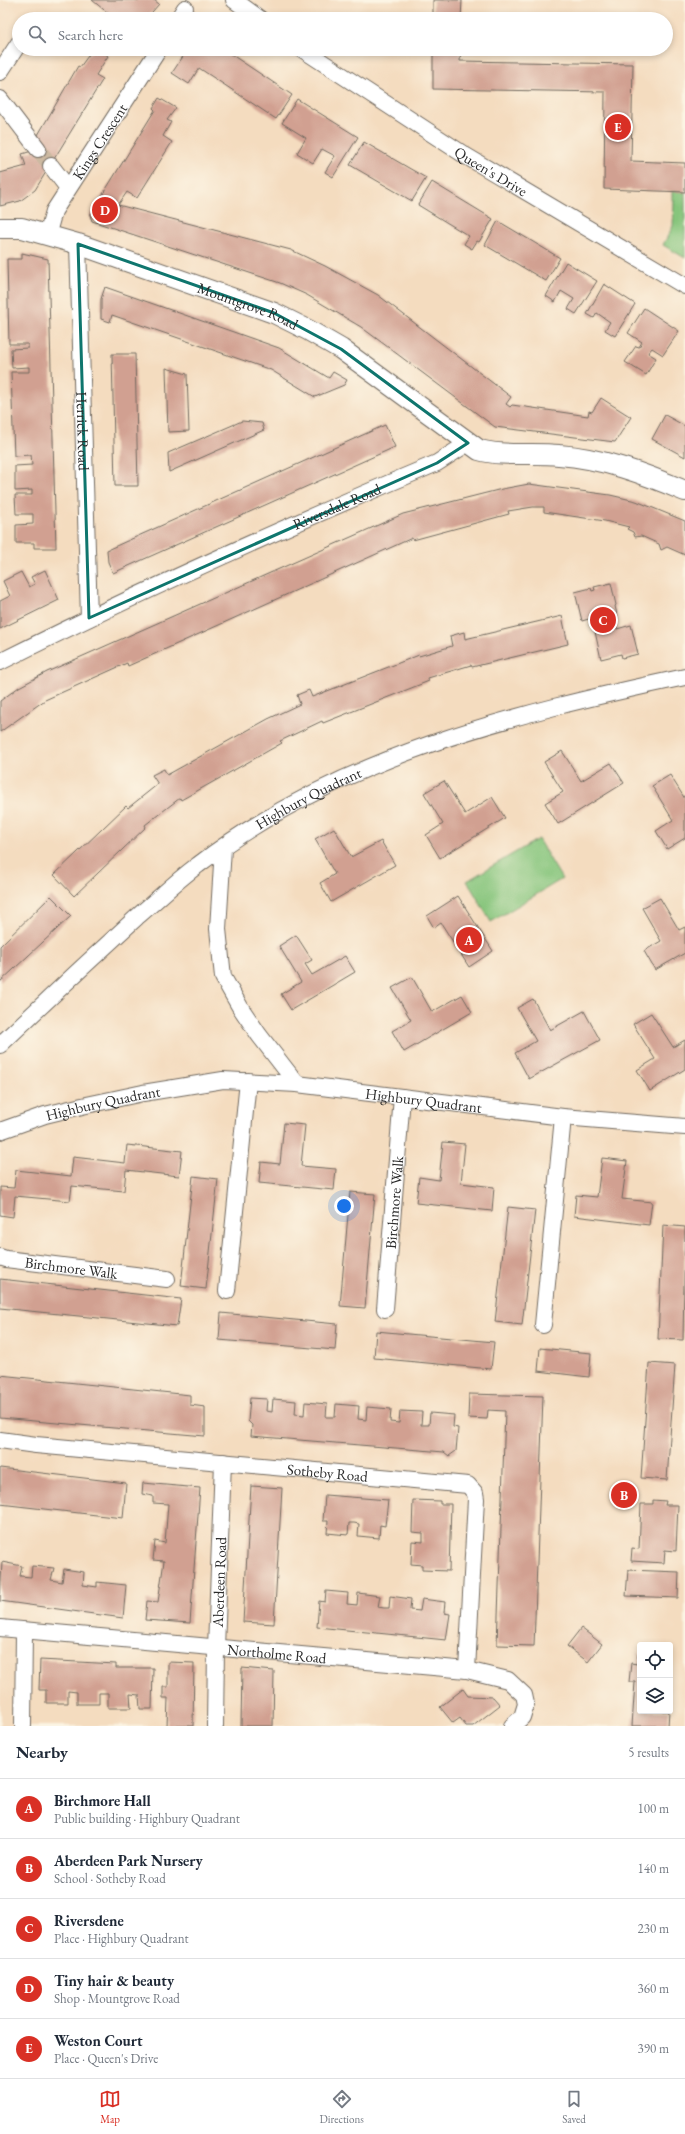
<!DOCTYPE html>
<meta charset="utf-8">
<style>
body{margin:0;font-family:"EB Garamond",serif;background:#f6f6f7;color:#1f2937}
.controls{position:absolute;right:12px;bottom:12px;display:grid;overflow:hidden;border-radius:4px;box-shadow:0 2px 6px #0003}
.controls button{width:36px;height:36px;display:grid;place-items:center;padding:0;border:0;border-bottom:1px solid #e0e1e3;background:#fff;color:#1f2937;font:20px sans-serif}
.you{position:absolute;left:344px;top:1206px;width:14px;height:14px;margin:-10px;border:3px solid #fff;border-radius:50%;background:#1a73e8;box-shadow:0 0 0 6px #1a73e833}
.badge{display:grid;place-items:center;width:26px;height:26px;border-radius:50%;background:#d93025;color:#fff;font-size:13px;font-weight:700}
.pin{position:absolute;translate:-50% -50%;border:2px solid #fff;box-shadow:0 1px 4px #0006}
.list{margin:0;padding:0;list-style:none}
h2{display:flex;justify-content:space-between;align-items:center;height:52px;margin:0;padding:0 16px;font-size:17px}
h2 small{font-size:13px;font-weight:400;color:#747a83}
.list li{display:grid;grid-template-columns:26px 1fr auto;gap:12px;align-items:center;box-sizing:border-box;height:60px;padding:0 16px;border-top:1px solid #e0e1e3}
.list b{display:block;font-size:15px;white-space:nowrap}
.list p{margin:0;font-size:13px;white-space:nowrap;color:#747a83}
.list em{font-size:13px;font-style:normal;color:#747a83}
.icon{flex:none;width:22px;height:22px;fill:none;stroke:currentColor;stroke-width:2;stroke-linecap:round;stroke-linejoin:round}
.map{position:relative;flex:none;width:685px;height:1726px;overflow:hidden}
.search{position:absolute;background:#fff;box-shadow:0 2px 6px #0003;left:12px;right:12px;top:12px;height:44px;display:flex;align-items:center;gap:10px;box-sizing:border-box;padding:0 14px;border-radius:22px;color:#747a83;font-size:15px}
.sheet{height:352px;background:#fff}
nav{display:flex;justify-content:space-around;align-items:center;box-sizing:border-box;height:56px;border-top:1px solid #e0e1e3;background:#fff;font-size:11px;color:#747a83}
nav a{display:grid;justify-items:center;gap:2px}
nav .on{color:#d93025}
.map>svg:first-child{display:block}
.green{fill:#86c57c;stroke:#587854}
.building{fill:#d1a091}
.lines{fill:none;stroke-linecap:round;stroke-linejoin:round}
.minor-tunnel{stroke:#ccb9a1;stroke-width:16;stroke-dasharray:16 8;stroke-linecap:butt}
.minor-casing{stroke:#71695f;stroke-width:18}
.tertiary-casing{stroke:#71695f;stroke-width:22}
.minor{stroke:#fff;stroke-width:16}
.tertiary{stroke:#fff;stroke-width:20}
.marked{fill:none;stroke:#0f766e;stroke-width:3;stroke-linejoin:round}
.labels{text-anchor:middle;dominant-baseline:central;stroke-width:3.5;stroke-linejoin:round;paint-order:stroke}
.street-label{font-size:15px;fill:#2b2b2b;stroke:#fcf5e5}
</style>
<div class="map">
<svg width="685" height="1726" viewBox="0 0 685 1726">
<rect width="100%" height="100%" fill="#fcf5e5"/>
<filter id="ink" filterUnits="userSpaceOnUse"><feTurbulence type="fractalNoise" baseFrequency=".025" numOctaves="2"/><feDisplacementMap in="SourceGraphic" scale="8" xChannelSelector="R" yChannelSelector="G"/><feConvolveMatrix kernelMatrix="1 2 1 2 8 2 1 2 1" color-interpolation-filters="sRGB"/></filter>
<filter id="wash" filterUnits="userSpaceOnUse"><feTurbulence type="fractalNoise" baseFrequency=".012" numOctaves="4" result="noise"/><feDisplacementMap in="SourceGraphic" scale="16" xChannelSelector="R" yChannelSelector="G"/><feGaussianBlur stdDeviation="0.9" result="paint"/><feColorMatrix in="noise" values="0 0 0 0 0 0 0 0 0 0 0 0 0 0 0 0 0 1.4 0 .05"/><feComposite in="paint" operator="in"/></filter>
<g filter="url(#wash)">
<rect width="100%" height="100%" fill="#f4dcbf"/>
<g class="green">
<polygon points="672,191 685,192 685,258 663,245 673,226 674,200 672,200"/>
<polygon points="538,839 562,879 491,922 467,881"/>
</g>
<g id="blocks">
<g class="building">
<polygon points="92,0 154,0 159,4 146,19 115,19"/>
<polygon points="433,0 462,0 461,19 433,19"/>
<polygon points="93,49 99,49 108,56 96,75 103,79 35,190 20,201 0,206 0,173 26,166 22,154 45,147 38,135 78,66 80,67"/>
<polygon points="188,49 223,49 292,95 276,119 199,68 189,84 172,73"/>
<polygon points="433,49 461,49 460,61 633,64 631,161 685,163 685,192 604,189 605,92 433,89"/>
<polygon points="159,98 176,108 167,120 171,122 163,136 172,142 137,198 127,192 118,205 291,250 325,266 378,295 511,397 506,404 510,407 512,405 588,416 589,411 592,412 601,398 631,417 615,442 495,427 361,327 307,295 280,283 92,221 90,215 155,110 153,108"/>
<polygon points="297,99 358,137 333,177 325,172 335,156 322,149 313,163 297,153 306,138 282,123"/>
<polygon points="364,142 426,178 412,201 350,165"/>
<polygon points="432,182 493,219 479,242 477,241 472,249 464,244 469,236 418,205"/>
<polygon points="498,221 560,258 546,281 485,245"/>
<polygon points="22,253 48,259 56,548 34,548 34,543 16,543 16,525 33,524 33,514 16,514 15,495 32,495 32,490 15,491 15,466 32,465 31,455 14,456 11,372 29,372 29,367 12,368 11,349 28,348 28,344 9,344 7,259 22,259"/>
<polygon points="566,262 597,281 576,314 568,309 574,299 561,291 555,302 546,296"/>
<polygon points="604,284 635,304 615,336 605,330 610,322 597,313 594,318 587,314"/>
<polygon points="105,287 279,348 329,378 333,372 347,380 344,385 315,397 271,370 112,315 110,322 101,319 101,299"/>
<polygon points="644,308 679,331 663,355 652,348 648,353 656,358 646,375 625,362 636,346 639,347 642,342 628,333"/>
<polygon points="112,354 135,354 138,486 115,486"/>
<polygon points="166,368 187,374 189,431 168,432"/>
<polygon points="665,415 685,426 685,457 652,439"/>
<polygon points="242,421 262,423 264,430 169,472 168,453"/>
<polygon points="385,425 395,447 113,573 108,562 107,550"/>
<polygon points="529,484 610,495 636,501 685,521 685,555 667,547 661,550 659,544 641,536 635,537 633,532 627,529 629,527 605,521 544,512 544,507 533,507 508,511 509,514 413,540 412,538 128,666 127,663 45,700 0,732 0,701 19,687 47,672 403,514 502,489"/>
<polygon points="45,570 59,600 0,629 0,601 10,596 3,581 21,572 29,587 35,584 31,577"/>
<polygon points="611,583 616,605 615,606 618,619 615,619 617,629 631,625 638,654 622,658 621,654 601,659 592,618 582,621 575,592 591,588 592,591 595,590 594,587"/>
<polygon points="562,616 568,644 472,667 471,665 428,678 429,681 323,723 322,721 280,741 282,743 181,800 180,798 145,825 146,827 74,896 54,875 126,806 128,808 158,784 152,775 164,769 167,775 268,719 300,704 297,695 309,690 312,697 419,655 419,656 452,646 450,636 464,632 465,639"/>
<polygon points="562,751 581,781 611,763 624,783 558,824 545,803 563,792 544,762"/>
<polygon points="670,775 685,799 685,838 667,849 656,831 673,820 652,786"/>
<polygon points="444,781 465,814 492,797 505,818 440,858 426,835 443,824 424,793"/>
<polygon points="334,828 351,857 381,841 395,865 331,902 320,883 335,874 315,839"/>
<polygon points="51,896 71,916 0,982 0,946"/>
<polygon points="458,896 493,951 469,967 441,923 434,928 427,916"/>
<polygon points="660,898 679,930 685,927 685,953 655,970 644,951 661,941 642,908"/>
<polygon points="296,935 312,960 305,964 312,975 345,956 355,972 291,1010 281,994 301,982 279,946"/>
<polygon points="412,977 432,1012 462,995 472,1012 404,1052 392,1031 411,1020 392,988"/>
<polygon points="533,999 550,1030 584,1011 600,1040 529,1079 515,1053 536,1041 517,1008"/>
<polygon points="651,1013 673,1047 685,1040 685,1069 650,1091 637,1070 655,1059 633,1024"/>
<polygon points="284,1123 305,1125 301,1166 336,1169 334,1190 259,1183 261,1162 280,1164"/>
<polygon points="443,1142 465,1144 461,1183 494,1187 492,1211 416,1203 419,1177 439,1180"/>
<polygon points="127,1145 182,1151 179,1176 126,1170 124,1191 72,1186 70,1201 15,1196 13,1217 0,1215 0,1187 14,1188 16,1170 71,1176 73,1157 125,1163"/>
<polygon points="602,1158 627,1161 622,1199 652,1202 649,1225 574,1216 576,1195 597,1197"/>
<polygon points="193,1176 218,1179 206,1289 181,1286"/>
<polygon points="350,1192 375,1194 365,1308 340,1306"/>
<polygon points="508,1207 535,1210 522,1325 495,1322"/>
<polygon points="663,1225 685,1227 683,1340 658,1339"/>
<polygon points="0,1279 181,1299 177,1326 0,1308"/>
<polygon points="221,1313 337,1324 335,1350 219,1340"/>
<polygon points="376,1331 494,1342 491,1369 374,1358"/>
<polygon points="540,1348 591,1353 589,1377 538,1371"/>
<polygon points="649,1363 675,1365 667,1480 641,1478"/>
<polygon points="0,1375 190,1395 190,1405 205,1407 205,1436 0,1418"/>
<polygon points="469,1394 543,1396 534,1646 497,1645 505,1411 488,1410 487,1419 468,1418"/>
<polygon points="250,1398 267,1399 266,1411 272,1412 273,1399 296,1401 295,1414 304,1415 305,1402 327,1404 326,1417 335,1417 336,1404 359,1406 358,1419 366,1420 367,1407 391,1409 390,1422 399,1423 400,1411 422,1412 421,1425 429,1425 430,1413 454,1415 453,1427 458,1428 456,1451 449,1456 444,1452 251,1436 252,1425 248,1421"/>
<polygon points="0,1468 126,1483 123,1518 0,1504"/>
<polygon points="143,1483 200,1488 190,1623 145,1620 147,1601 158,1602 164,1561 153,1560 155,1541 165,1543 168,1504 153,1503 153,1496 142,1494"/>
<polygon points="251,1486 282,1488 274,1624 243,1622"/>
<polygon points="325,1495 388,1500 385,1526 380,1525 379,1538 358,1536 359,1524 354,1523 349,1523 348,1535 327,1533 328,1521 323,1521"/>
<polygon points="413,1500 440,1501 440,1504 451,1504 449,1571 422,1570 422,1565 411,1564 412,1541 423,1542 423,1533 412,1532"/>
<polygon points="653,1500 666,1501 665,1505 678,1505 676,1551 665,1550 664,1563 631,1561 632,1548 639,1549 641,1504 653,1504"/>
<polygon points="2,1562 22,1566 20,1576 31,1577 32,1566 54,1568 51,1580 62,1582 64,1569 84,1572 83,1585 97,1587 97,1582 126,1585 123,1618 0,1601"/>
<polygon points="628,1570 679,1572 678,1598 626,1596"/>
<polygon points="326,1591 348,1593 347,1604 357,1605 358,1593 380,1596 378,1607 384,1608 389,1608 390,1596 411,1599 410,1610 420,1611 422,1599 445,1602 444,1613 450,1614 446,1640 317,1627 319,1601 325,1602"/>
<polygon points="581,1628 602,1644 588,1662 567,1646"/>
<polygon points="638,1653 640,1653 640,1711 669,1711 668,1726 632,1726 635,1682 629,1682 631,1663 637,1664"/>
<polygon points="40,1660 116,1664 116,1668 153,1668 152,1709 140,1709 139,1695 130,1694 131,1708 108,1708 108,1693 99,1693 99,1704 77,1704 77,1692 68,1691 68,1703 46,1703 46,1690 39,1690"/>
<polygon points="168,1662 194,1663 193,1726 167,1726 168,1698 163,1698 163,1687 168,1687"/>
<polygon points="242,1668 274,1671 273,1726 241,1726"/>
<polygon points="463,1689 468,1696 493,1697 500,1705 473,1726 466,1726 460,1718 453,1723 440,1707"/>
</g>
</g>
</g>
<g filter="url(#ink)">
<use href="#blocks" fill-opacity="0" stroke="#71695f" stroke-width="1"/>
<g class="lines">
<polyline class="minor-tunnel" points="38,149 51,166"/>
<g class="minor-casing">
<g id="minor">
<polyline points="234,0 260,19"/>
<polyline points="178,19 185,8"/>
<path id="s1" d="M 302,49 L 466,156 L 685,286"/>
<polyline points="0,72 19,43"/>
<polyline points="0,99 38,149"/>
<polyline points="51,166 68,188"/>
<path id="s2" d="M 47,236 L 54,211 L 159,49"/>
<path id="s3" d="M 78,244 L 89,618"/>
<path id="s4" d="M 0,662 C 143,590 289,525 437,463 L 468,443"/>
<polyline points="223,848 218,929 223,977 240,1007 259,1035 297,1084"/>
<path id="s5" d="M 0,1045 C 45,1002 91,959 137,917 C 157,900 176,881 198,865 C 338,757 515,713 685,677"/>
<path id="s6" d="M 0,1131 L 45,1115 L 82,1106 L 143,1093 L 223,1080 L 297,1084 L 563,1117 L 685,1127"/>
<path id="s7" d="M 0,1257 L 6,1259 L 167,1279"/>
<polyline points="227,1291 248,1081"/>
<path id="s8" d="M 385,1309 L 402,1097"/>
<polyline points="543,1325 563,1117"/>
<path id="s9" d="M 0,1440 L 36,1445 L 468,1485 L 475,1493 L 476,1499 L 467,1670"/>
<path id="s10" d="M 0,1628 L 467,1670 L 508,1680 L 524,1695 L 526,1704 L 522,1717 L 512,1726"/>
<polyline points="23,1726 24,1631"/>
<path id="s11" d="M 215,1726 L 216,1648 L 223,1462"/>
</g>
</g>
<g class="tertiary-casing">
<g id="tertiary">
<path id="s12" d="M 0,228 L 22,228 L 78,244 L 274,313 L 308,330 L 341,349 L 479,450 C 504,457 533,452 559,455 C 602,458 645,474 685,491"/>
</g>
</g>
<use href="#minor" class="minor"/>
<use href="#tertiary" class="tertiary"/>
</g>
</g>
<path class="marked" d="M 78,244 L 274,313 L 341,349 L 468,443 L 437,463 L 89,618 Z"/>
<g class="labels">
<g class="street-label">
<text stroke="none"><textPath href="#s2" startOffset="109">Kings Crescent</textPath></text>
<text stroke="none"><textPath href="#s1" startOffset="225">Queen's Drive</textPath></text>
<text stroke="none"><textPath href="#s12" startOffset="261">Mountgrove Road</textPath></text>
<text stroke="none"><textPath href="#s3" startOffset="187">Herrick Road</textPath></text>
<text stroke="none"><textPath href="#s4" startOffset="371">Riversdale Road</textPath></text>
<text stroke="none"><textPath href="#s5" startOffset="397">Highbury Quadrant</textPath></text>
<text stroke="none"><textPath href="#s6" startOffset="431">Highbury Quadrant</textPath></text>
<text stroke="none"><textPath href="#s6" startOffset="107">Highbury Quadrant</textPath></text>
<text stroke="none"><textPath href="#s8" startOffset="107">Birchmore Walk</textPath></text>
<text stroke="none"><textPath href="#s7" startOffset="72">Birchmore Walk</textPath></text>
<text stroke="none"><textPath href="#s9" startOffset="329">Sotheby Road</textPath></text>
<text stroke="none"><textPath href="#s11" startOffset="144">Aberdeen Road</textPath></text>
<text stroke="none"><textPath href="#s10" startOffset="278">Northolme Road</textPath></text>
</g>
</g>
</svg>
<div class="controls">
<button><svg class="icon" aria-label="locate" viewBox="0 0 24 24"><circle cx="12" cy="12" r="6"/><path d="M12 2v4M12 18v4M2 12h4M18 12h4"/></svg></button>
<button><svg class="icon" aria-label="layers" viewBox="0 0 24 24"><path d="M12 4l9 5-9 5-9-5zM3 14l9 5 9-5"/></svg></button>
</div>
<div class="you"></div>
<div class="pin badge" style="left:469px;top:940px">A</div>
<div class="pin badge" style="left:624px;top:1495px">B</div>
<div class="pin badge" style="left:603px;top:620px">C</div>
<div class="pin badge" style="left:105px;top:210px">D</div>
<div class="pin badge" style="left:618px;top:127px">E</div>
<div class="search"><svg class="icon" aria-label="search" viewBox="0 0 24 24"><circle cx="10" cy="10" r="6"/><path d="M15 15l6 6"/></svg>Search here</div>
</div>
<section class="sheet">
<h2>Nearby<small>5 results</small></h2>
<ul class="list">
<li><span class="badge">A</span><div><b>Birchmore Hall</b><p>Public building · Highbury Quadrant</p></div><em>100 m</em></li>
<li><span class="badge">B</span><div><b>Aberdeen Park Nursery</b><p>School · Sotheby Road</p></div><em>140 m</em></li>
<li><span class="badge">C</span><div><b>Riversdene</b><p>Place · Highbury Quadrant</p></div><em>230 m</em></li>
<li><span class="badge">D</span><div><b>Tiny hair &amp; beauty</b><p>Shop · Mountgrove Road</p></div><em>360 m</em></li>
<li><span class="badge">E</span><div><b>Weston Court</b><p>Place · Queen's Drive</p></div><em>390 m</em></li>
</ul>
</section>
<nav>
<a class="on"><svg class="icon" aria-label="map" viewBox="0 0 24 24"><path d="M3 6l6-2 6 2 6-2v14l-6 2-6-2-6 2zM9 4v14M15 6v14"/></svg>Map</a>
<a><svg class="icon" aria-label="directions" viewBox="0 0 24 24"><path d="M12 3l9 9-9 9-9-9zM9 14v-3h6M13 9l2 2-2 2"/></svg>Directions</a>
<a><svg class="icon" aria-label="saved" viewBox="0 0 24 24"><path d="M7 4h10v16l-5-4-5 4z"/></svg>Saved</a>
</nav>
